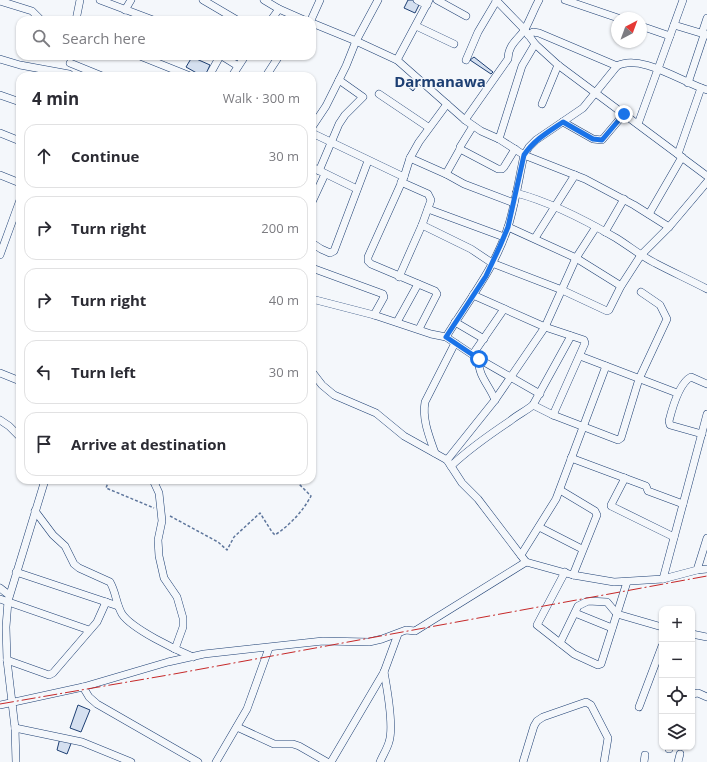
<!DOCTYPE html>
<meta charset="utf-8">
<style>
body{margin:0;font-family:"Open Sans",sans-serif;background:#f2f2f3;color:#2b2b33}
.controls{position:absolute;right:12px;bottom:12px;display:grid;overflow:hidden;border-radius:8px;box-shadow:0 1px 3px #0004}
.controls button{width:36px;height:36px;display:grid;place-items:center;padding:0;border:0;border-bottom:1px solid #e1e1e2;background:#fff;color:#2b2b33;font:20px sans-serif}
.compass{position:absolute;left:611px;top:12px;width:36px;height:36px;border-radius:50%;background:#fff;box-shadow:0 1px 3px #0004;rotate:41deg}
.stop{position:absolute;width:12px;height:12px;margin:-9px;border:3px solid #1a73e8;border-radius:50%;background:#fff}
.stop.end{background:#1a73e8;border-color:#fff;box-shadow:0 1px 4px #0008}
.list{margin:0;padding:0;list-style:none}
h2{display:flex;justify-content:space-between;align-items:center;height:52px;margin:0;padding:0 16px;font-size:17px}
h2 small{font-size:13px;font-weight:400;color:#7c7c81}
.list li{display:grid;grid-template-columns:26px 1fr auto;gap:12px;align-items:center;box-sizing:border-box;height:64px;margin:0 8px 8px;padding:0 8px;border:1px solid #e1e1e2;border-radius:12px}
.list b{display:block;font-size:15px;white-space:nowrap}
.list em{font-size:13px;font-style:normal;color:#7c7c81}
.icon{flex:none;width:22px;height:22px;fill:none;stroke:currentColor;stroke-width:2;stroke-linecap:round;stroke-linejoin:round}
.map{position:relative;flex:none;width:707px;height:762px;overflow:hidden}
.search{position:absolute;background:#fff;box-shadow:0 1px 3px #0004;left:16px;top:16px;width:300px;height:44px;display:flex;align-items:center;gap:10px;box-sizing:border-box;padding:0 14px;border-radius:12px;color:#7c7c81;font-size:15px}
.panel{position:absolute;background:#fff;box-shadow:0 1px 3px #0004;left:16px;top:72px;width:300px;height:412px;border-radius:12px}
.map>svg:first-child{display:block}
.building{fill:#d5e0f0;stroke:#1d3f73}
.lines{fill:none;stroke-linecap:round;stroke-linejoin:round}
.street-casing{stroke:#1d3f73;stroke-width:8}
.path{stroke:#5e769c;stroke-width:1.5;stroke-dasharray:3 2;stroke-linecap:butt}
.street{stroke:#f4f7fb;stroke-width:7}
.power{stroke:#c62828;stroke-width:1;stroke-dasharray:14 3 2 3;stroke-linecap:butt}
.route{stroke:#1a73e8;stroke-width:5}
.labels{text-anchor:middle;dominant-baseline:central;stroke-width:3;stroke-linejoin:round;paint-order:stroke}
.district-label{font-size:15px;font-weight:bold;fill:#1d3f73;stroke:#f4f7fb}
</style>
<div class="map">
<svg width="707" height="762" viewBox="0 0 707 762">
<rect width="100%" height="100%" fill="#f4f7fb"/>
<g class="building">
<polygon points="408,0 414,0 420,3 415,13 404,8"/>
<polygon points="192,57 210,65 205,76 202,76 186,67"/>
<polygon points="474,57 493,72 491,74 470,60"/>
<polygon points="404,79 416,87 413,91 401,81"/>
<polygon points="78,705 90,710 81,732 70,728"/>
<polygon points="60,738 72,741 67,754 57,750"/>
</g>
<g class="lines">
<g class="street-casing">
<g id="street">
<polyline points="100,0 153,20"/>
<polyline points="203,0 237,20"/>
<polyline points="264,0 279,9 304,20"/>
<polyline points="417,0 427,5"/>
<polyline points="437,0 466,16"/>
<polyline points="496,0 525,30 535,44 558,65 707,176"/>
<polyline points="565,0 618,18"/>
<polyline points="0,1 32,11 41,20"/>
<polyline points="125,10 131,0"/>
<polyline points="76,20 80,0"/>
<polyline points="271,20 279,9"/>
<polyline points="311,20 320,0"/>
<polyline points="312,23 356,41 397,60 465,120 481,131 499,139 524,155 585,179 634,205 669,227"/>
<polyline points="674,25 707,35"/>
<polyline points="416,26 454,44"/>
<polyline points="641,26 670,36"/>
<polyline points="528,35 533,32 539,33 617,66"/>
<polyline points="140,56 190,76"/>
<polyline points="222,56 238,66"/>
<polyline points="0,59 20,65 69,74"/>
<polyline points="397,60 429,0"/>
<polyline points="466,60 478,32 497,0"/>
<polyline points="70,63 102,76"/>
<polyline points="209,76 220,56"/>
<polyline points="232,76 245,56"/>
<polyline points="266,76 279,56"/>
<polyline points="688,83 704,35 703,30 707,18"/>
<polyline points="379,94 428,127"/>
<polyline points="0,95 20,102"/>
<polyline points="542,104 558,65"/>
<path d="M 465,120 L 508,59 C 508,44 519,39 525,29 C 530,20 534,9 539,0"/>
<polyline points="563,122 593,139 602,140 624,114"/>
<polyline points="638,124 683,0"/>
<polyline points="312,127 326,106 346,66 356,41 378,0"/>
<polyline points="0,133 20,141"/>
<polyline points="312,133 404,177"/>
<polyline points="499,139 522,66 535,44"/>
<polyline points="460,149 498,169 502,169 504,167 515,149"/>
<polyline points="678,154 701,88"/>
<polyline points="410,158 446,174 464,184 514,203"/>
<polyline points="312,167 357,189"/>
<polyline points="319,171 339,124 345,115 363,97 339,80"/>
<polyline points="446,174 460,149 460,147 473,126"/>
<polyline points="0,175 20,183"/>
<path d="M 516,193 C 551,202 585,220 616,238 C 629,246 641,256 655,263 C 672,272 690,280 707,289"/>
<polyline points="312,202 325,174"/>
<polyline points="428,209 504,237"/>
<polyline points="649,214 682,157"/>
<polyline points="422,225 471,249 492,263 562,290 607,311 609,310 621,286 641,255 669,227 707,182"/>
<polyline points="508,227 576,258 621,286"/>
<polyline points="605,232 624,199"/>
<polyline points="535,238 575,175"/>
<polyline points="312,243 321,249 330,253 334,251 368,161"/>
<polyline points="0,255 20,200"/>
<polyline points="312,268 383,294 384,297 374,315"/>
<polyline points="399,277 422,225 431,200 428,194 401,182"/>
<polyline points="473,295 545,327 584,340 585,343 553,415"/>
<polyline points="312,299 374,315 431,334 446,337 479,359 540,394"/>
<polyline points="397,322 418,284"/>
<polyline points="455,322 484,339"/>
<polyline points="419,329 437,294 435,291 371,264 368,261 368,257 404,177 410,158 419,142 447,104"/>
<path d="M 446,337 C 468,301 495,268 508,227 C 515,205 519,178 524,155 L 529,147 L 536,140 L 583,108 L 617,66 C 641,53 683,83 707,90"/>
<polyline points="473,354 504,309"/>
<polyline points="580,356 677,393"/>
<path d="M 479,359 C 477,375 490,386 495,400"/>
<polyline points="312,372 322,385 334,395 376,413 404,436 447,460 462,483 478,499 526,562"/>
<polyline points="0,373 20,381"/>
<polyline points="533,405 553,415 618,440 621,438 639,379 667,319 660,305 641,292"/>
<polyline points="0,420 9,426 20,437"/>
<path d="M 702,434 L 670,425 L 669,421 C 672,409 679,383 691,377 L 707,384"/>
<path d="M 435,453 C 429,436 422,419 425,402 L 455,343"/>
<polyline points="571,458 646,486 648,491 683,504"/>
<polyline points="447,460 495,400 545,327 576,258 596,227"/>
<path d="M 451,466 C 469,449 489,435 510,421 C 517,415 526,411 533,405 L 571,336"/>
<polyline points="625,478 611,505 611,506 674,537"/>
<polyline points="153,480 159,493 162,521 158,540 159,556 164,578 177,597 183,618 183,627 175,649"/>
<polyline points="560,490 595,511 597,515 573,575"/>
<path d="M 35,511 L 53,535 L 65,546 L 74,564 L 79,568 L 110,582 C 116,592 116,604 122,614 C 132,629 176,650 193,657"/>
<polyline points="539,527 582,549"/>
<polyline points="521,555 556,499 606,366"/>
<polyline points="697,570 707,538"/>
<polyline points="16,572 118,606"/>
<polyline points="565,572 537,625 574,654 598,665 601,664 627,582"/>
<polyline points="663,579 707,414"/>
<polyline points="0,588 9,595"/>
<polyline points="0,599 89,630"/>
<polyline points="575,613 612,628"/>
<polyline points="692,634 707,637"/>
<polyline points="560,643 578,606 588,601 607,602 617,614 662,627"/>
<polyline points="7,660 49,675 53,673 97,622 106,602"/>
<polyline points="83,687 89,697 97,704 198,762"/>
<polyline points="692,694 698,693 707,697"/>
<polyline points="0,705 83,687 168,662 204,654 323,641 369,642 382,639 406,630 415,631 526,562 573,575 614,582 663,579 697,570 707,569"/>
<polyline points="639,707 662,646"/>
<polyline points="237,727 274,744 293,744 299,746 327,762"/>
<polyline points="15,728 82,742 131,762"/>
<polyline points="669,749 669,747"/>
<polyline points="16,762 15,728 7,660 6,627 8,601 45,480"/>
<polyline points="216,762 247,709 269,648"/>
<polyline points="331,762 384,672 398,634"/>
<path d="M 380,762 C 383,755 387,749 389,742 C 394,727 387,688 384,672"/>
<polyline points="523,762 534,726 537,721 543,717 586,702 591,705 608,738 604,762"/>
<polyline points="644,762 645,755"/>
<polyline points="678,762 680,754"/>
</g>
</g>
<g class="path">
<polyline points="109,480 106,488 154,508"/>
<path d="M 170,516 L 218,542 L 227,550 L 234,537 L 260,513 L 272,532 L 275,535 C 290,525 303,511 311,496 L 295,480"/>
</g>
<use href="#street" class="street"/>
<polyline class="power" points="0,704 174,674 707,576"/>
</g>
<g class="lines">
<path class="route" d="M 479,359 L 446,337 L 486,276 L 500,246 L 508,227 L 524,155 C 534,140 548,132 563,122 L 593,139 L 602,140 L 624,114"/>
</g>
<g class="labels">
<g class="district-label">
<text x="440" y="81">Darmanawa</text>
</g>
</g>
</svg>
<div class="controls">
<button>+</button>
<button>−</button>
<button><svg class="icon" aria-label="locate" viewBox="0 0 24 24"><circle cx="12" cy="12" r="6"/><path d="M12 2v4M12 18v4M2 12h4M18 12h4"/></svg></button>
<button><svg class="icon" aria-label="layers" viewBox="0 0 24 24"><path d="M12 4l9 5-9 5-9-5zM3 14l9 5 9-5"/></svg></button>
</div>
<svg class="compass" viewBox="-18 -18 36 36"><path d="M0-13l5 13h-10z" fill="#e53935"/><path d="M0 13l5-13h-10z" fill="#7c7c81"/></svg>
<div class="stop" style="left:479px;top:359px"></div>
<div class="stop end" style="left:624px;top:114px"></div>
<div class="search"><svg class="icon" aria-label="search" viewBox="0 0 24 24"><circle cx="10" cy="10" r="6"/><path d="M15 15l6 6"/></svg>Search here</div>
<section class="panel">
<h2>4 min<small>Walk · 300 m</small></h2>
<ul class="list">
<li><svg class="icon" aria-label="ahead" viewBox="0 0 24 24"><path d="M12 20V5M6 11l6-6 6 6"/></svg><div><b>Continue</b></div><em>30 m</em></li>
<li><svg class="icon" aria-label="right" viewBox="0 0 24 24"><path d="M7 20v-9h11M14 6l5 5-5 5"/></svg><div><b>Turn right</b></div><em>200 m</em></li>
<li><svg class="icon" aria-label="right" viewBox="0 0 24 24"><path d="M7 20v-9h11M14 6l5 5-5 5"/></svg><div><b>Turn right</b></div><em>40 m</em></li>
<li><svg class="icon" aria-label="left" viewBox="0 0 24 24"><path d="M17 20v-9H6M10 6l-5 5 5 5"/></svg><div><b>Turn left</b></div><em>30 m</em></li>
<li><svg class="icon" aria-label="arrive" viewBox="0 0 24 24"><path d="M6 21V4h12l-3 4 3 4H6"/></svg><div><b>Arrive at destination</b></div></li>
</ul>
</section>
</div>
